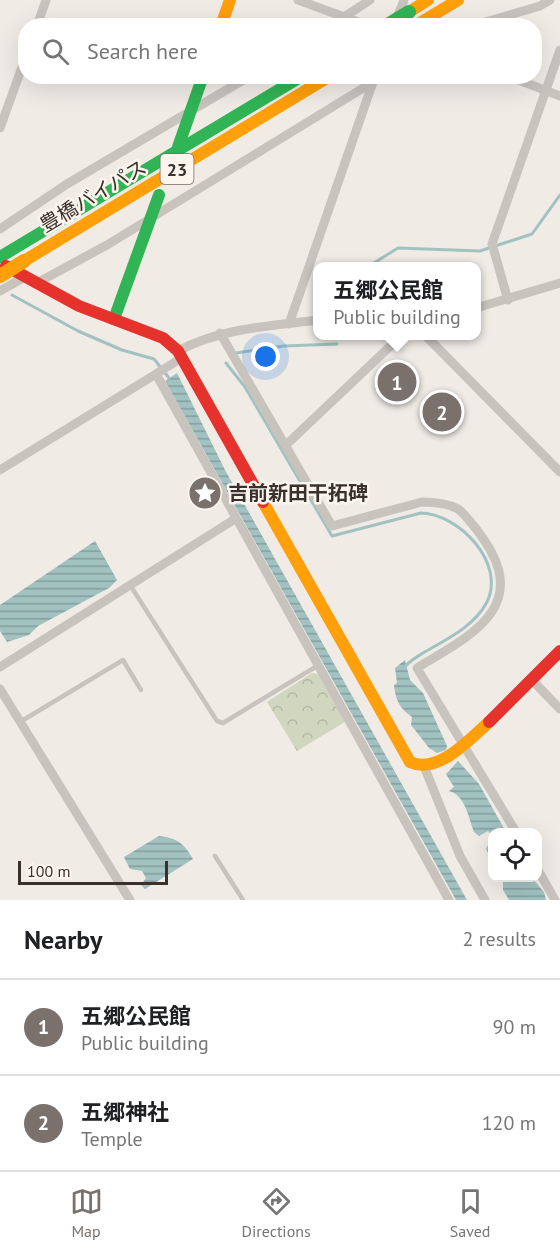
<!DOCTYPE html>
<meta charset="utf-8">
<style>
body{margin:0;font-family:"PT Sans","Noto Sans JP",sans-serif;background:#f2f2f2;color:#202124}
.controls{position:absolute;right:18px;bottom:18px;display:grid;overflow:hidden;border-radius:12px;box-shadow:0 6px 24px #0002}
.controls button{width:54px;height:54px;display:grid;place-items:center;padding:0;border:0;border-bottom:2px solid #e0e0e0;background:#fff;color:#202124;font:30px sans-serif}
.scale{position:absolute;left:18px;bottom:15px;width:150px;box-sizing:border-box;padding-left:6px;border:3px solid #3b302b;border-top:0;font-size:16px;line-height:21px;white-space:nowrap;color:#3b302b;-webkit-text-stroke:4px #fbf5ee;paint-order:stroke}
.you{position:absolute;left:266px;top:357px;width:21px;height:21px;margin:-15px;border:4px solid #fff;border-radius:50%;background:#1a73e8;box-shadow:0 0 0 9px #1a73e833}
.badge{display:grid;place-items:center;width:39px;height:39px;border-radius:50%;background:#7a716c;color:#fff;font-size:20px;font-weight:700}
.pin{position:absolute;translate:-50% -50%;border:3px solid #fff;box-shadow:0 2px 6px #0006}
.popup{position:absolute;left:313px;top:262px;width:168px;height:78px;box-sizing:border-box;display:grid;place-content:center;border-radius:12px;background:#fff;filter:drop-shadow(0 2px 4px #0005);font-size:20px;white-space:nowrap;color:#757577}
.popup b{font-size:22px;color:#202124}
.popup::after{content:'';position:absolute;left:50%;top:100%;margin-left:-12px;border:12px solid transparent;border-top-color:#fff}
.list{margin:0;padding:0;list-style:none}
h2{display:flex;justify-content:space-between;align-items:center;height:78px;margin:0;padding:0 24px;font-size:26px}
h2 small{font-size:20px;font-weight:400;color:#757577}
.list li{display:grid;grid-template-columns:39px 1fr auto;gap:18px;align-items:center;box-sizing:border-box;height:96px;padding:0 24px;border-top:2px solid #e0e0e0}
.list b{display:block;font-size:22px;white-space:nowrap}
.list p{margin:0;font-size:20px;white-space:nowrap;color:#757577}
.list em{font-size:20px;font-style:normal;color:#757577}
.icon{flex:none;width:33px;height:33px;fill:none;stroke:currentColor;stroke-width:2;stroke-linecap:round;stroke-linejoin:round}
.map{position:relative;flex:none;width:560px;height:900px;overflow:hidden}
.search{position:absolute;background:#fff;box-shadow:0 6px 24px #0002;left:18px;right:18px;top:18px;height:66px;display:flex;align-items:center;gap:15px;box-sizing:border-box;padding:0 21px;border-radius:24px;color:#757577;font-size:22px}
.sheet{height:270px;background:#fff}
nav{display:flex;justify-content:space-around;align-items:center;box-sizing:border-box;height:84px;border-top:2px solid #e0e0e0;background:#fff;font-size:16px;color:#757577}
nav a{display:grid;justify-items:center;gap:3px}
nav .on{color:#7a716c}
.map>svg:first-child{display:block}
.forest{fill:url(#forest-crowns)}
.water{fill:url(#water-rules)}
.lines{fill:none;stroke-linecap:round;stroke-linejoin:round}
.stream{stroke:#a1c2c1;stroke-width:3}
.lane{stroke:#c9c3be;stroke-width:4.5}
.street{stroke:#c9c3be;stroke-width:9}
.fast{stroke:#30b455;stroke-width:12}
.slow{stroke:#ff9f0a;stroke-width:12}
.jam{stroke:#e5322d;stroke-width:12}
.fast-bridge{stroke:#30b455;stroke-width:14}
.slow-bridge{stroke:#ff9f0a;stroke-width:14}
.labels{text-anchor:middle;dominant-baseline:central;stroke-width:5;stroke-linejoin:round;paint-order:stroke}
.shield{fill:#fbf5ee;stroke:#756b66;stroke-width:1.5}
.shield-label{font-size:18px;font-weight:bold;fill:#3b302b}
.street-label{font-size:20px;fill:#3b302b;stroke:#fbf5ee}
.poi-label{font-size:20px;font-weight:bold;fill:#3b302b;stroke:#fbf5ee;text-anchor:start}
</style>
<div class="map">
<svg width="560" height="900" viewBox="0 0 560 900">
<defs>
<pattern id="forest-crowns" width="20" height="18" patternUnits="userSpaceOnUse" patternTransform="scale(1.5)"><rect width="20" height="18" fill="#d1d6bf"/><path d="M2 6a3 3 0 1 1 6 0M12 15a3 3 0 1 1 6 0" fill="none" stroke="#b4b8a4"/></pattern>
<pattern id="water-rules" width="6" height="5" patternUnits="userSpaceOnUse" patternTransform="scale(1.5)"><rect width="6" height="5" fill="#a1c2c1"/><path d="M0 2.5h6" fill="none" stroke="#849e9d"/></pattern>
</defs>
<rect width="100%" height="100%" fill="#f0ebe5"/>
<polygon class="forest" points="312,673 318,674 345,722 297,751 267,702"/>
<g class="water">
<polygon points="177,373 225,470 467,900 456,900 165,381"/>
<polygon points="95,541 117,580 109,588 38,626 29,635 7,642 0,631 0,605"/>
<path d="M 405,660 L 410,680 L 423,693 L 447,746 L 446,750 L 437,753 L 429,748 L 411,725 L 412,717 C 400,708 396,702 394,685 L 397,683 L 395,668 Z"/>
<path d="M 458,761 L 479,784 L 506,832 L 492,832 L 492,860 L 486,849 L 492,836 L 488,831 L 479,836 L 474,832 C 468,817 466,796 449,791 L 454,787 L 446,774 Z"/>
<path d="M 159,836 C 177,838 184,843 193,859 L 145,889 L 141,885 L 146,878 L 142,871 L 130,869 L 124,857 Z"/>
<polygon points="496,878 532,878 544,892 546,900 509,900 503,890 503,882"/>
</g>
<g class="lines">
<g class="stream">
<polyline points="369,266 398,248 480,251 532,234 560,195"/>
<polyline points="12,295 78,331 122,350 154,359 169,378"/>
<polyline points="236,353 284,346 337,344"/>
<path d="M 226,363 L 245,387 L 332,536 L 421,513 C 459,514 506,563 487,602 C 474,627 445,640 423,653 C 417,657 409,661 405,667"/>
</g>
<g class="lane">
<polyline points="130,585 217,721 223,723 317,666"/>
<polyline points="20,722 123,660 141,690"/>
<polyline points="215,856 243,900"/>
</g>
<g class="street">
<polyline points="298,0 369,26"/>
<polyline points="397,18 404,0"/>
<polyline points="37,26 46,0"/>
<polyline points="336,26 344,17 370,0"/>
<polyline points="472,26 540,6 550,0"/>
<polyline points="508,76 560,96"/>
<polyline points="0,128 26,56"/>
<polyline points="0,229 67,184 250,76"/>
<polyline points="35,284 107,245 373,82"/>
<polyline points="0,291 23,278"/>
<polyline points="508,300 492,244 560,50"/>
<polyline points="476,308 560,283"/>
<polyline points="289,324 373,82"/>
<path d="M 220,333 L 332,526 L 422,502 C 434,502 447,503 458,509 C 465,514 471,523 477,530 C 496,555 511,584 491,613 C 474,637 441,653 417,668 L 516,832"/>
<polyline points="426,336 560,472"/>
<path d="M 178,351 C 221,328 270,326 318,320"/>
<polyline points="156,374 183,357"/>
<polyline points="286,445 401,336"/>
<polyline points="0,470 156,374 449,900"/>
<polyline points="0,667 235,519"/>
<polyline points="531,679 560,709"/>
<polyline points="0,689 130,900"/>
<polyline points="424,766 460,856 485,900"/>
<polyline points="538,870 555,900"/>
</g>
<g class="fast">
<polyline points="178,147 203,76"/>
<polyline points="0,257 302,76"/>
<polyline points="114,319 159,195"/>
</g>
<g class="slow">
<polyline points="409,12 428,0"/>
<polyline points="221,26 230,0"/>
<polyline points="415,26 458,0"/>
<polyline points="24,261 330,76"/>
<path d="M 263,502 L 410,762 C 438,775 470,739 489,722"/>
</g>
<g class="jam">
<polyline points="6,266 79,306 163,338 178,351 263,502"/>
<polyline points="489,722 560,651"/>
</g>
<polyline class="fast-bridge" points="386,26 409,12"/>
<polyline class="slow-bridge" points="0,276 24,261"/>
</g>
<defs>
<g id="sight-disc" transform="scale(1.725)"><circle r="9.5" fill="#7a716c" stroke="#fbf5ee"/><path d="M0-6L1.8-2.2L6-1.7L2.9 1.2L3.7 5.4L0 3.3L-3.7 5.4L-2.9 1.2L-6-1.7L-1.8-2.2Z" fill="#fff"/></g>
</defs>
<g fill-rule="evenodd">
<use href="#sight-disc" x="205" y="493"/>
</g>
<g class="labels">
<rect class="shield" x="160.5" y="154" width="33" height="30" rx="4.5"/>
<g class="shield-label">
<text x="177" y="169">23</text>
</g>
<g class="street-label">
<text transform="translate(93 196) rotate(-31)">豊橋バイパス</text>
</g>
<g class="poi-label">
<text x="228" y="493">吉前新田干拓碑</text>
</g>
</g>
</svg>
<div class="controls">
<button><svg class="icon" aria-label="locate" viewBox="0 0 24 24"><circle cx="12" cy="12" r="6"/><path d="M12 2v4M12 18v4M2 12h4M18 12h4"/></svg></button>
</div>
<div class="scale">100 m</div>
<div class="you"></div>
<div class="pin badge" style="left:397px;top:382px">1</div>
<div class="popup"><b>五郷公民館</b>Public building</div>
<div class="pin badge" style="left:442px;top:412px">2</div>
<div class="search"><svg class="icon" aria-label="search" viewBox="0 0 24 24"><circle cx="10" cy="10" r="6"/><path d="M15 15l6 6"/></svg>Search here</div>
</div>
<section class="sheet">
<h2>Nearby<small>2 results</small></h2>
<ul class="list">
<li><span class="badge">1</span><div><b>五郷公民館</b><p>Public building</p></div><em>90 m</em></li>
<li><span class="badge">2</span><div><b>五郷神社</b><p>Temple</p></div><em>120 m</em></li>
</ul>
</section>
<nav>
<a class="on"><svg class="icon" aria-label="map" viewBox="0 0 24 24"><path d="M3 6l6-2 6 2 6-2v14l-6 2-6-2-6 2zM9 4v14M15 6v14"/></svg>Map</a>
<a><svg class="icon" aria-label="directions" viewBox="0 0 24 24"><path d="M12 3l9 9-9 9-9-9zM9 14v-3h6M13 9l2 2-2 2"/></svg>Directions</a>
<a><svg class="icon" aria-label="saved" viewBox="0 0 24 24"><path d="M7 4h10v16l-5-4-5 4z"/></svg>Saved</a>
</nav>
